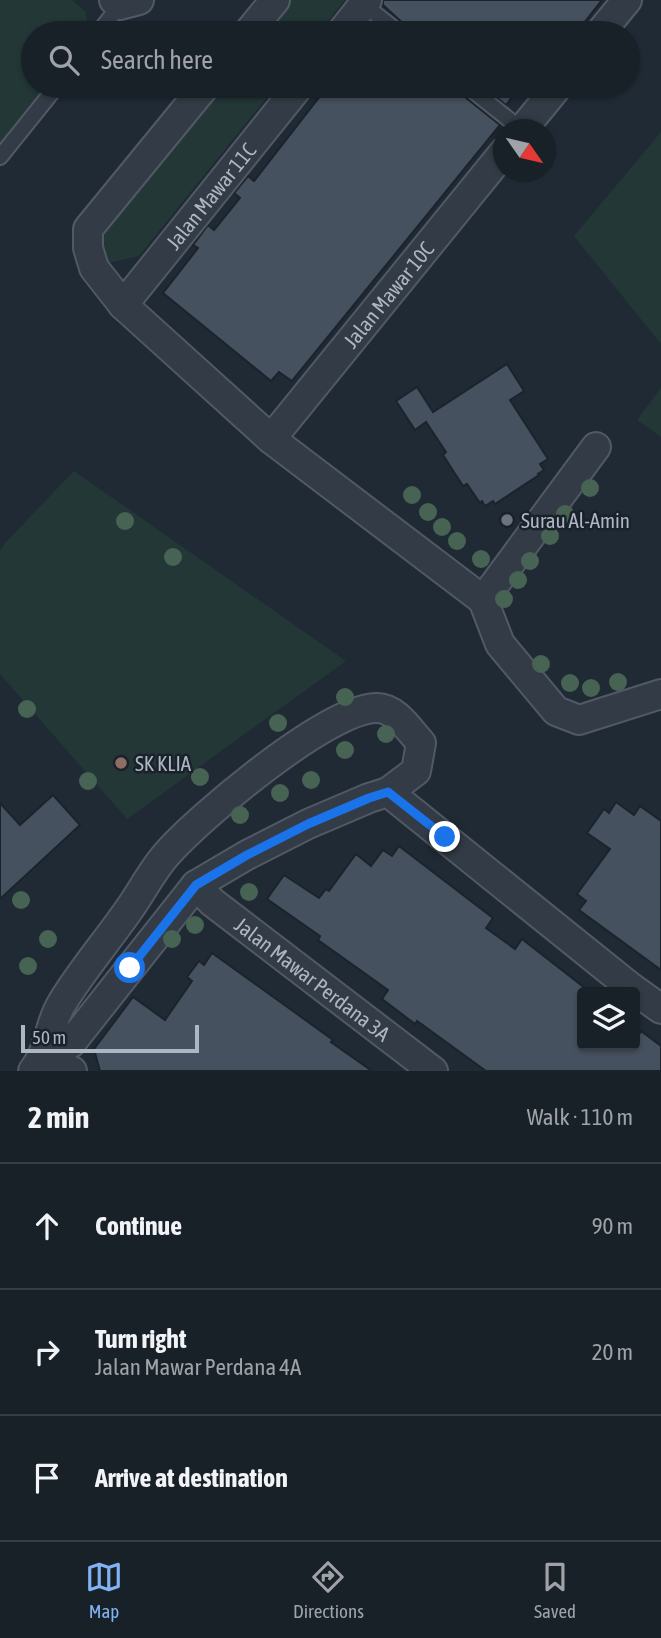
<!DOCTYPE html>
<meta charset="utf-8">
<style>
body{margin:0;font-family:"Asap Condensed",sans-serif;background:#212830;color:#f1f3f6}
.controls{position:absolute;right:21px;bottom:21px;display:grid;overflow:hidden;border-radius:7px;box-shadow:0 2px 5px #0004}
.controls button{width:63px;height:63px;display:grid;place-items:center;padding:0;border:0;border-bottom:2px solid #363e45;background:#182028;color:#f1f3f6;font:35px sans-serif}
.compass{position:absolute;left:493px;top:119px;width:63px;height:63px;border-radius:50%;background:#182028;box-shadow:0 2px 5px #0004;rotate:124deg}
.scale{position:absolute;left:21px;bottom:18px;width:178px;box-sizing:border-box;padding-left:7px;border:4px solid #adb6c3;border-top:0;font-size:19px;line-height:24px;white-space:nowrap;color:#adb6c3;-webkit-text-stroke:5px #19212a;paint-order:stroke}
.stop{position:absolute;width:21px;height:21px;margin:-16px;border:5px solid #1a73e8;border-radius:50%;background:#fff}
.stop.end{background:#1a73e8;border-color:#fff;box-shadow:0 2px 7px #0008}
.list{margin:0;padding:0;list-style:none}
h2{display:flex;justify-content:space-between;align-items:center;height:91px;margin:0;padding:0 28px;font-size:30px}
h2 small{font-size:23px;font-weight:400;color:#9fa3a8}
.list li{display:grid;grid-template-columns:46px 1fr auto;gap:21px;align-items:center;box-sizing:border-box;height:126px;padding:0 28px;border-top:2px solid #363e45}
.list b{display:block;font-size:26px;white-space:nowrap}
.list p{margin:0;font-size:23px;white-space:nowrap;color:#9fa3a8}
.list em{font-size:23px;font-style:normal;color:#9fa3a8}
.icon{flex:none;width:38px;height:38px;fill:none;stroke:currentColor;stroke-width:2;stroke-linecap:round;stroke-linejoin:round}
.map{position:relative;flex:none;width:661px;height:1071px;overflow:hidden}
.search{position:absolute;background:#182028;box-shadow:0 2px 5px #0004;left:21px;right:21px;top:21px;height:77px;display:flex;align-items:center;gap:18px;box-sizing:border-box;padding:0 24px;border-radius:38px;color:#9fa3a8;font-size:26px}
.sheet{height:469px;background:#182028}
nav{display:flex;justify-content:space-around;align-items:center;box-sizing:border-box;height:98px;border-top:2px solid #363e45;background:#182028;font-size:19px;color:#9fa3a8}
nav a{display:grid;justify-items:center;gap:4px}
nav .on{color:#81b3f4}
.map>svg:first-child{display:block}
.green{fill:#233737}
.building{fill:#46515f;stroke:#1b232c;stroke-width:2}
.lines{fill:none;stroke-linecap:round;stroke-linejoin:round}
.service-casing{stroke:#515964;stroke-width:18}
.minor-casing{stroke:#515964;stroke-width:32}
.service{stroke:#333c46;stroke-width:14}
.minor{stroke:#333c46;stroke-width:28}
.tree{fill:#466354}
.route{stroke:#1a73e8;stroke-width:9}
.worship-dot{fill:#6b7280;stroke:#19212a;stroke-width:2.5}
.education-dot{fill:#8d6e63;stroke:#19212a;stroke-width:2.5}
.labels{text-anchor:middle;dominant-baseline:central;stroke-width:5;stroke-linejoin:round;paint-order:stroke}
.street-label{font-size:21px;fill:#adb6c3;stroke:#19212a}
.poi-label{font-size:21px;fill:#adb6c3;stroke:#19212a;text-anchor:start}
</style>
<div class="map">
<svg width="661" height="1071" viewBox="0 0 661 1071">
<rect width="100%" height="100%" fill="#202a35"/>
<g class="green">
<polygon points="0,0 72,0 86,12 87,33 33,33 33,86 48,86 0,146"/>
<polygon points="287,0 345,0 318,33 259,33"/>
<polygon points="216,86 276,86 139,256 108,263 98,255 95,241"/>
<polygon points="661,132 661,344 574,236"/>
<polygon points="661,388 661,437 637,420"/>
<polygon points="74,471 346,661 127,819 0,674 0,551 6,542"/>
</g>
<g class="building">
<polygon points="383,0 602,0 576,33 409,33 406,26 383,5"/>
<polygon points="328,86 458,86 461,94 500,125 292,381 279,372 271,381 163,293 198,248 193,245 208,225 214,230 240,198 234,193 248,176 254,181"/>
<polygon points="482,86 521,86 506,105"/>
<polygon points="507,364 524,391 510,400 548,459 540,464 544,470 538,474 539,475 495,504 493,501 485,506 482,501 480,503 467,484 463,486 443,455 446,452 426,422 415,430 396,401 417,387 433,412"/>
<polygon points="53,795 80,825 0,899 0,803 20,825"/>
<polygon points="616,802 634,815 640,806 661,821 661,970 579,910 586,901 577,894 610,849 587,833 604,809 609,813"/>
<polygon points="399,846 493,918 486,928 515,949 522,939 590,992 582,992 582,1045 635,1045 635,1041 641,1031 661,1046 661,1071 486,1071 417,1021 415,1024 382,999 388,990 318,940 320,936 267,899 284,875 319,898 326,889 329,891 356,854 371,866 383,850 392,856"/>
<polygon points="212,953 297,1014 333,1040 331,1042 372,1071 100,1071 94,1049 133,997 165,1020 192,981 187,977 199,961 204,965"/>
</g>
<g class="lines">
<g class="service-casing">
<g id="service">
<polyline points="364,5 400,33"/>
<polyline points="98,33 120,5"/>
<polyline points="467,86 522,130"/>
<polyline points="0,157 57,86"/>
</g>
</g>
<g class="minor-casing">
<g id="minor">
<polyline points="114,0 120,5 139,0"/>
<polyline points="248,33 275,0"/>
<polyline points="341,33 367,0"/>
<polyline points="600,33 627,0"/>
<polyline points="205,86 88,229 88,248 94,268 123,305 271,439 483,600 596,447"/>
<polyline points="522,130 558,86"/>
<path id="s1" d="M 123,305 L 299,86"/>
<path id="s2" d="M 271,439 L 504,152"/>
<polyline points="483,600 500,644 556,711 579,720 661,694"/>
<polyline points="388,792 629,986 661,1009"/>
<path id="s3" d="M 196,885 L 212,902 L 433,1071"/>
<polyline points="44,1058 72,1071"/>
<path d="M 33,1071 C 51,1048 48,1025 62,1003 C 82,970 108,940 130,908 C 142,891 152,871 166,855 C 198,818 329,707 377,708 C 396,708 409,730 421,743 L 416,771 L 388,792 L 369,798 L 308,824 L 247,855 L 196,885 L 71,1043 L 44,1058"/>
</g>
</g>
<use href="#service" class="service"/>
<use href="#minor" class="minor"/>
</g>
<g class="tree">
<circle cx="590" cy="488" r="9"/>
<circle cx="412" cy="495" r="9"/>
<circle cx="428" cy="512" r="9"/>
<circle cx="565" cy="514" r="9"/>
<circle cx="125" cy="521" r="9"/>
<circle cx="442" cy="527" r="9"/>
<circle cx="550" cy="536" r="9"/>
<circle cx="457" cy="541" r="9"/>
<circle cx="173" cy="557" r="9"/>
<circle cx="481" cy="559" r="9"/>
<circle cx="530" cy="561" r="9"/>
<circle cx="518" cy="580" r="9"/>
<circle cx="504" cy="599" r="9"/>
<circle cx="541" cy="664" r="9"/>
<circle cx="618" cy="682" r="9"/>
<circle cx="570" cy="683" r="9"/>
<circle cx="591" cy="688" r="9"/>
<circle cx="345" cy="697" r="9"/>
<circle cx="27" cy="709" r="9"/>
<circle cx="278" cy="723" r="9"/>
<circle cx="386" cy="734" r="9"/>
<circle cx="345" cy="750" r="9"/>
<circle cx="200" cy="777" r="9"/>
<circle cx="311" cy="780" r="9"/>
<circle cx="88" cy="781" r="9"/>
<circle cx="280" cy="793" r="9"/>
<circle cx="240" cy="815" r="9"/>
<circle cx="249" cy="892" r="9"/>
<circle cx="21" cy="900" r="9"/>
<circle cx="195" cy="925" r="9"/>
<circle cx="48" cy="939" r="9"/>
<circle cx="172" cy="939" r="9"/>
<circle cx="28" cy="966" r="9"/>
</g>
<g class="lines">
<polyline class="route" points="130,968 196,885 247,855 308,824 369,798 388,792 445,837"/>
</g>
<circle class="worship-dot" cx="507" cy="520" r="7"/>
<circle class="education-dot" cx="121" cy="763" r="7"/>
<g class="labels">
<g class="street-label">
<text stroke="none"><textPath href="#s1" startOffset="140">Jalan Mawar 11C</textPath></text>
<text stroke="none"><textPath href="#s2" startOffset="186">Jalan Mawar 10C</textPath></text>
<text stroke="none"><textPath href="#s3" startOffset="150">Jalan Mawar Perdana 3A</textPath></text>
</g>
<g class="poi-label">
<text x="521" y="520">Surau Al-Amin</text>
<text x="135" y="763">SK KLIA</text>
</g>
</g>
</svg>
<div class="controls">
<button><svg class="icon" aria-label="layers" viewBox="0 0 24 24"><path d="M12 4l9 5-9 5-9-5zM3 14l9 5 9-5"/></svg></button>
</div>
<svg class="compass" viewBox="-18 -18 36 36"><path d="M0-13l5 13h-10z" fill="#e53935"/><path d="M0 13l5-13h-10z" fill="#9fa3a8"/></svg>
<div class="scale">50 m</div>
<div class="stop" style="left:130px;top:968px"></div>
<div class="stop end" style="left:445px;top:837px"></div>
<div class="search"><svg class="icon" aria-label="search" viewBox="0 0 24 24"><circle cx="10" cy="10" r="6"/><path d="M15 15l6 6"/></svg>Search here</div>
</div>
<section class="sheet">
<h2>2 min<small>Walk · 110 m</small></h2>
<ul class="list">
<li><svg class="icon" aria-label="ahead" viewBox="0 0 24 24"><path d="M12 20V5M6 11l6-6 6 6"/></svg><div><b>Continue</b></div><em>90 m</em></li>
<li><svg class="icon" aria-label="right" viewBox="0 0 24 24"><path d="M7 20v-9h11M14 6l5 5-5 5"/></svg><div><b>Turn right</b><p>Jalan Mawar Perdana 4A</p></div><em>20 m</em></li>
<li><svg class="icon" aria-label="arrive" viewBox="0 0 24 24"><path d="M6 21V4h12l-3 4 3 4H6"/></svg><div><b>Arrive at destination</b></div></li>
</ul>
</section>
<nav>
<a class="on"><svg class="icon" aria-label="map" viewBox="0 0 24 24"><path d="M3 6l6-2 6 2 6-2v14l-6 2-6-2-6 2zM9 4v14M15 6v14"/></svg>Map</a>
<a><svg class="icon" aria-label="directions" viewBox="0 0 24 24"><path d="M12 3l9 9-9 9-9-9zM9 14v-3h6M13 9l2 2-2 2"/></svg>Directions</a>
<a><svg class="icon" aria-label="saved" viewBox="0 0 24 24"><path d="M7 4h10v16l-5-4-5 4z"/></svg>Saved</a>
</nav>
